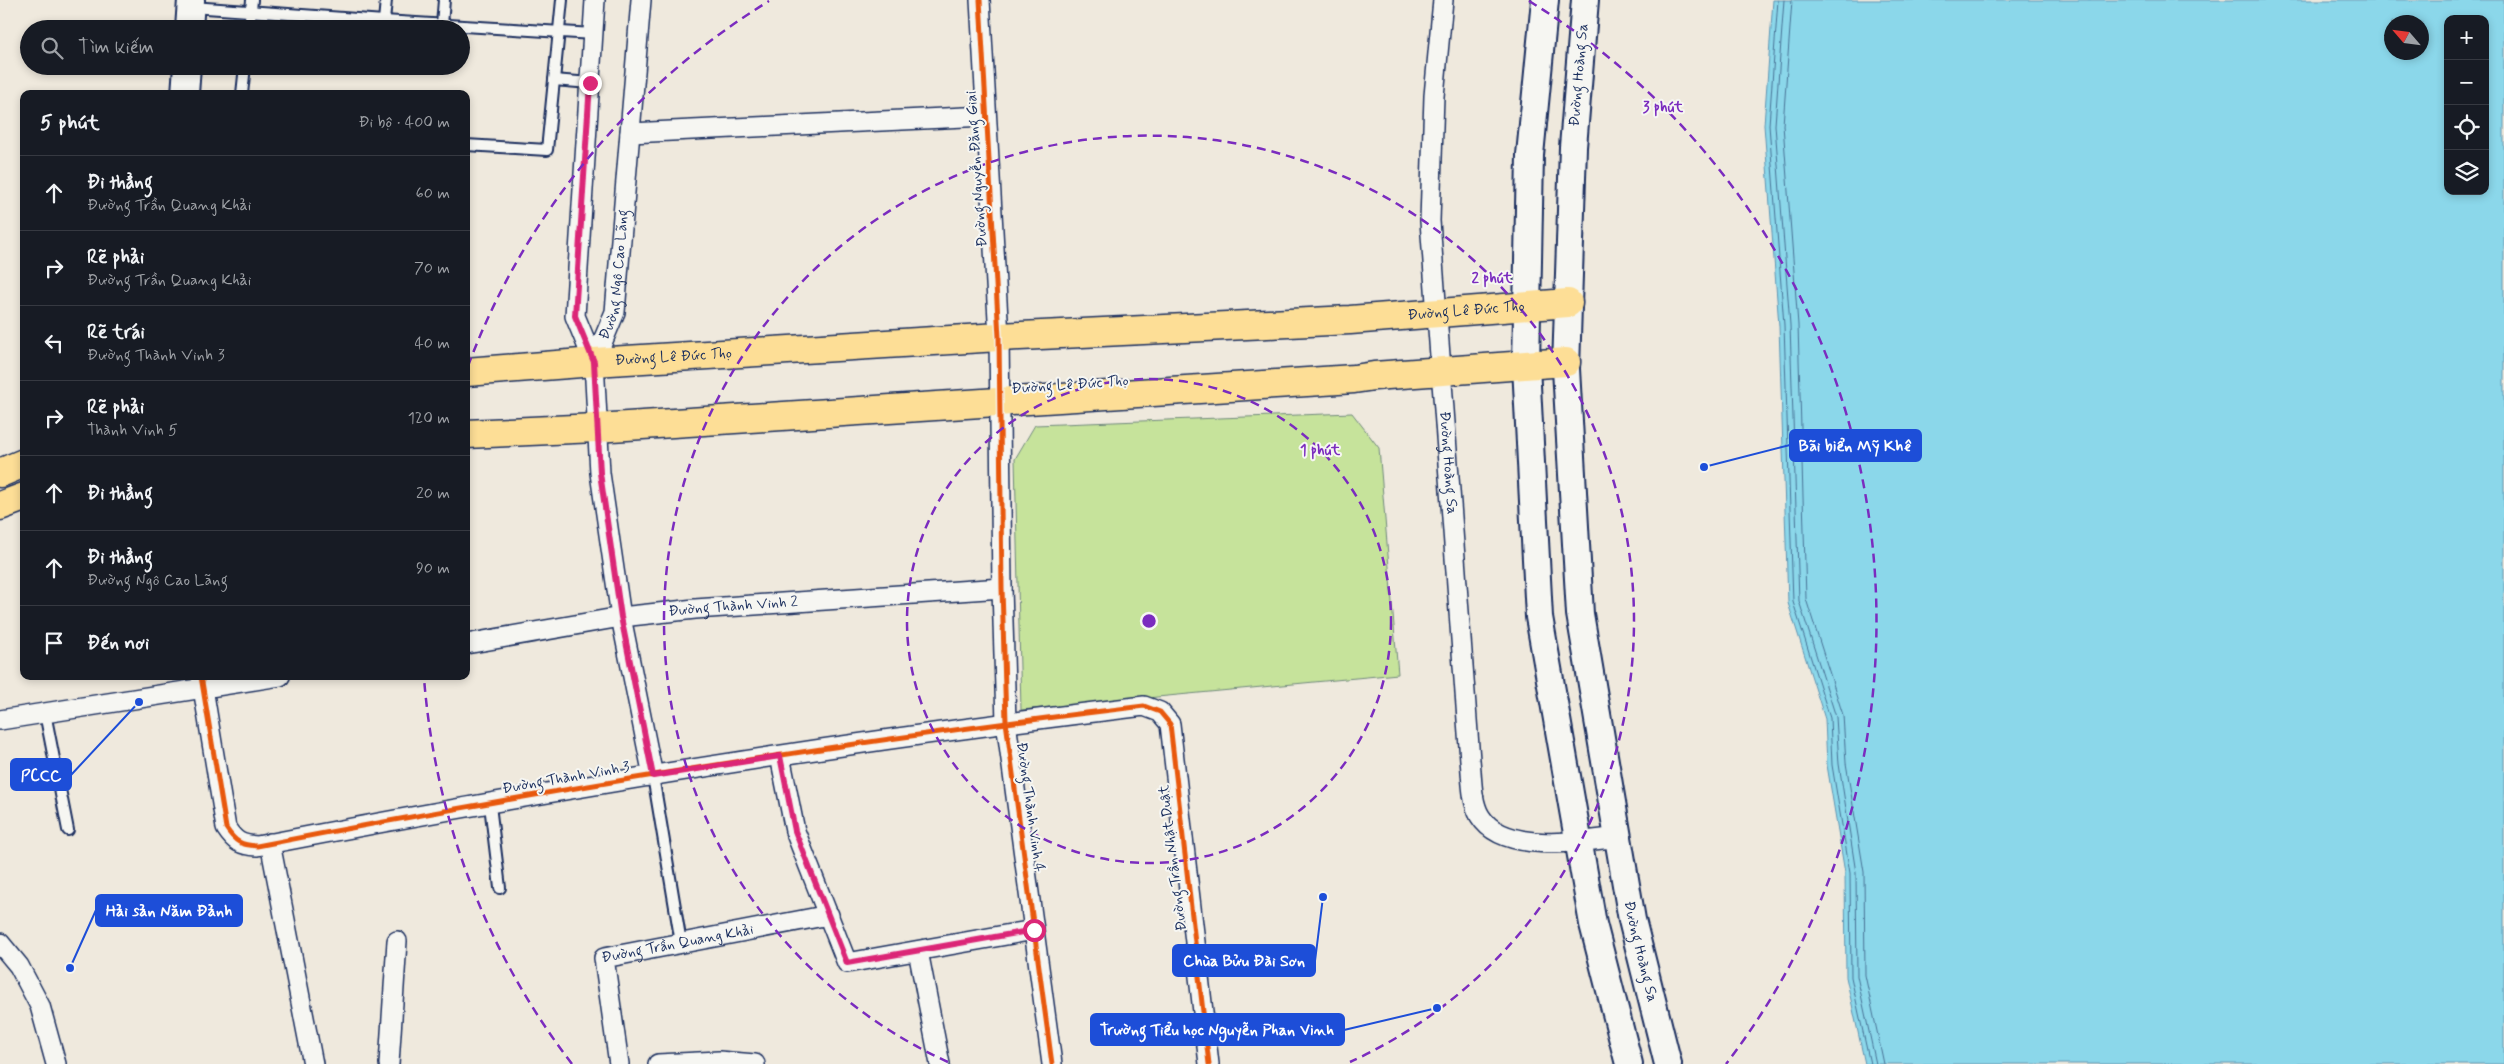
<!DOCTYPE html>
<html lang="vi">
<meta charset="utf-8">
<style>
body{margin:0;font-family:Mynerve,sans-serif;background:#242831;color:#f1f3f6}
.controls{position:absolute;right:15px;top:15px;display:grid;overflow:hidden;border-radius:10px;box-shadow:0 2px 8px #0003}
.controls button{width:45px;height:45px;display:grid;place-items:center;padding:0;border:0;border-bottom:1px solid #363941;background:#171b24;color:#f1f3f6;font:25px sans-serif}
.compass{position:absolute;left:2384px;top:15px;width:45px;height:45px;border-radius:50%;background:#171b24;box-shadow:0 2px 8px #0003;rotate:298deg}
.stop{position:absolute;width:15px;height:15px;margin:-11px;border:4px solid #db2777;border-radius:50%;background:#fff}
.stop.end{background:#db2777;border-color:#fff;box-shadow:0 1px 5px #0008}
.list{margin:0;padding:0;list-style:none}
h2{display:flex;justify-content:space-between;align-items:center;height:65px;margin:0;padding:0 20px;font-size:21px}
h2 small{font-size:16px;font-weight:400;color:#9ea1a6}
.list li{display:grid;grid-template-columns:32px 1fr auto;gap:15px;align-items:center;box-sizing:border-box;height:75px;padding:0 20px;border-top:1px solid #363941}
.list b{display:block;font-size:19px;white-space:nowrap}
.list p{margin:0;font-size:16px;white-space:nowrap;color:#9ea1a6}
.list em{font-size:16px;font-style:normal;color:#9ea1a6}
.icon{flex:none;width:28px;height:28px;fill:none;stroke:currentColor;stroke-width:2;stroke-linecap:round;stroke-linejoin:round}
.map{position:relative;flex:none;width:2504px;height:1064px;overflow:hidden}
.search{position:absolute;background:#171b24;box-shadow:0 2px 8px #0003;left:20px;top:20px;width:450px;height:55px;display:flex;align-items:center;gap:12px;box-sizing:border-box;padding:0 18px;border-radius:28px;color:#9ea1a6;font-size:19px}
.panel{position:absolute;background:#171b24;box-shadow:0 2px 8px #0003;left:20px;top:90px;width:450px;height:590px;border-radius:10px}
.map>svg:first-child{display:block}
.green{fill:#c6e39b;stroke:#70897c}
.water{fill:#8bd7ea;stroke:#5e94b2;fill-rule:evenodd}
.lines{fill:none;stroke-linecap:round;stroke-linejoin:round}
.shore{stroke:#487296;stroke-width:1}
.service-casing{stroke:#1b2f5e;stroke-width:14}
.minor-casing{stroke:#1b2f5e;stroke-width:22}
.secondary-casing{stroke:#1b2f5e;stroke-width:30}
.primary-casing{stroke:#1b2f5e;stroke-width:31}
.service{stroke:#f6f6f2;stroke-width:10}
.minor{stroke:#f6f6f2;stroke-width:19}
.secondary{stroke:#f6f6f2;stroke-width:26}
.primary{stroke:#fdde96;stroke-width:28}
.cycleway-casing{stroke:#f6f6f2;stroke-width:8}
.cycleway{stroke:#e8590c;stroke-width:5}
.route{stroke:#db2777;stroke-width:6}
.ring{fill:none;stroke:#7b2cbf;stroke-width:2.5;stroke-dasharray:9 6}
.labels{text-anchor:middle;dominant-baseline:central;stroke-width:4;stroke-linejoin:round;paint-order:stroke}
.street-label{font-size:15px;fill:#1b2f5e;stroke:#f6f6f2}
.centre{fill:#7b2cbf;stroke:#f6f6f2;stroke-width:2.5}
.ring-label{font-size:15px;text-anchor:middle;font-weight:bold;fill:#7b2cbf;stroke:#f6f6f2;stroke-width:4;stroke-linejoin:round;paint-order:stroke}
.leader{fill:none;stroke:#1d4ed8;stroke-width:2}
.callout-dot{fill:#1d4ed8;stroke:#f6f6f2;stroke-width:2}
.callout{fill:#1d4ed8;stroke:#1d4ed8;stroke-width:2}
.callout-label{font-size:16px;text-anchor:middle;font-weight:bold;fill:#fff}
</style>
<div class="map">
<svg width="2504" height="1064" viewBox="0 0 2504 1064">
<rect width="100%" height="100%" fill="#efe9dd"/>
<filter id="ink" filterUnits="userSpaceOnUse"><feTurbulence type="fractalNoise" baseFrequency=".02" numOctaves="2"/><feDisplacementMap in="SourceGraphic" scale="10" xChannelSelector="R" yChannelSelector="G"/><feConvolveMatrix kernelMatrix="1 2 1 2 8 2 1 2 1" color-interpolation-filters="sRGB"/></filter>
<g filter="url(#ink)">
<polygon class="green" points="1352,413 1379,448 1398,674 1021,710 1015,459 1035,425"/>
<path class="water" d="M 1773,0 L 2504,0 L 2504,1064 L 1865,1064 L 1846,977 L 1845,873 L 1827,765 L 1825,719 L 1788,603 L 1779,326 L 1764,125 ZM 2448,19 L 2485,19 L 2485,191 L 2448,191 ZM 2392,22 L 2422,22 L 2422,52 L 2392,52 Z"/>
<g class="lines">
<g class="shore">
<polyline points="1778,0 1769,125 1784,325 1793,602 1830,718 1832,765 1850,873 1851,977 1870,1064"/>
<polyline points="1784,0 1775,125 1790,325 1799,601 1836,717 1839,764 1856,873 1857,976 1876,1064"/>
<polyline points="1792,0 1783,125 1798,325 1806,599 1843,715 1846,763 1864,872 1865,975 1884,1064"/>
</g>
<g class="service-casing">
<g id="service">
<polyline points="192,7 384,21 386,0"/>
<polyline points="384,21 593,34"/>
<polyline points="442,25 444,0"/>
<polyline points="249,29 252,0"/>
<polyline points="554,80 590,83"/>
<polyline points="242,94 245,66"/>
<polyline points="466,145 547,150 562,0"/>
<polyline points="45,713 68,830"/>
<polyline points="653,776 681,943"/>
<polyline points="490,805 500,888"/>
</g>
</g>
<g class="minor-casing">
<g id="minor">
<polyline points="595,0 575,316 594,362 600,473 621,617 653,776"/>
<polyline points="980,0 999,337 1002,588 1006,722 1052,1064"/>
<path id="s1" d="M 1443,0 L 1434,96 L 1430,221 L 1470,760 C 1472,777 1471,801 1480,816 C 1503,854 1581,842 1618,837"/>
<polyline points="630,133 986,116"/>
<path id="s2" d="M 594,362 L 615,312 L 641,0"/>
<path id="s3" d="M 466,644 L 621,617 L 695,609 L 1002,588"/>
<path d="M 201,676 L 226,828 C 235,842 241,845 257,846 C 551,789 847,741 1144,706 L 1160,712 L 1170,724 L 1209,1064"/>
<polyline points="0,720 280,676"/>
<polyline points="780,756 795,831 847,963 1034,930"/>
<polyline points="270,843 313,1064"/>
<polyline points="0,943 19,966 40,1006 56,1064"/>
<polyline points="918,951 940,1064"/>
<polyline points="389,1064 397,941"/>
<path id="s4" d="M 619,1064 L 604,958 L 829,915"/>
<polyline points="658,1064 719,1061 755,1064"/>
</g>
</g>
<g class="secondary-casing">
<g id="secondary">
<polyline points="1545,0 1530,155 1526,366 1539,617 1593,924 1629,1064"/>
<path id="s5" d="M 1585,0 L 1573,147 L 1566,369 L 1580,614 L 1632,920 L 1668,1064"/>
<polyline points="189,29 191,0"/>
<polyline points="185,94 187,66"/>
</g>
</g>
<g class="primary-casing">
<g id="primary">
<path id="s6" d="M 466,372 L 594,362 L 999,337 L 1350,320 L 1568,303"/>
<polyline points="466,434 596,428 1354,379 1374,376 1566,362"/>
<polyline points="0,473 24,463"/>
<polyline points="0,506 24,497"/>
</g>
</g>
<use href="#service" class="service"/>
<use href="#minor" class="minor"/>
<use href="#secondary" class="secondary"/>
<use href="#primary" class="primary"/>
<g class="cycleway-casing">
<g id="cycleway">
<polyline points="980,0 999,337 1002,588 1006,722 1052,1064"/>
<path d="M 201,676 L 226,828 C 235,842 241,845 257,846 C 551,789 847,741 1144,706 L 1160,712 L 1170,724 L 1209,1064"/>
</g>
</g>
<use href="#cycleway" class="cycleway"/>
</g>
</g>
<g class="lines" filter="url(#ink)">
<polyline class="route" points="590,83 575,316 594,362 600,473 621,617 653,776 780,756 795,831 847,963 1034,930"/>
</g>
<g class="ring">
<circle cx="1149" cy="621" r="242"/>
<path d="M948 1062A485 485 0 1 1 1350 1062"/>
<path d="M572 1064A727 727 0 0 1 424 678M468 366A727 727 0 0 1 769 1M1529 1A727 727 0 0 1 1726 1064"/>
</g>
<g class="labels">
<g class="street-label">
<text transform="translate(1579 75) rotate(-85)">Đường Hoàng Sa</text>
<text transform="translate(977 169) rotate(-94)">Đường Nguyễn Đăng Giai</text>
<text stroke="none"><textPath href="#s2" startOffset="91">Đường Ngô Cao Lãng</textPath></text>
<text stroke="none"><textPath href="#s6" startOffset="1002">Đường Lê Đức Thọ</textPath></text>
<text stroke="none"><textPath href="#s6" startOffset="208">Đường Lê Đức Thọ</textPath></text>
<text transform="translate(1070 385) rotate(-4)">Đường Lê Đức Thọ</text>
<text stroke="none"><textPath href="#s1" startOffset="464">Đường Hoàng Sa</textPath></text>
<text stroke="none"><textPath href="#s3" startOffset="270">Đường Thành Vinh 2</textPath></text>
<text transform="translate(566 778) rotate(-10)">Đường Thành Vinh 3</text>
<text transform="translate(1030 807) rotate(82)">Đường Thành Vinh 4</text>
<text transform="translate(1173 858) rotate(-97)">Đường Trần Nhật Duật</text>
<text stroke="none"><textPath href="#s4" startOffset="182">Đường Trần Quang Khải</textPath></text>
<text stroke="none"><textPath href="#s5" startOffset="958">Đường Hoàng Sa</textPath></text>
</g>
</g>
<circle cx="1149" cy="621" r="8" class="centre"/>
<g class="ring-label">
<text x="1663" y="112">3 phút</text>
<text x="1492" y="283">2 phút</text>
<text x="1320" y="455">1 phút</text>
</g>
<path class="leader" d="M1704 467L1790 445M139 702L71 775M70 968L96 910M1323 897L1315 961M1437 1008L1344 1030"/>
<g class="callout-dot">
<circle cx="1704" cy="467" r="5"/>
<circle cx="139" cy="702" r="5"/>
<circle cx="70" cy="968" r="5"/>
<circle cx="1323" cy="897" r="5"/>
<circle cx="1437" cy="1008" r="5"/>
</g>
<g class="callout">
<rect x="1790" y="430" width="131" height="31" rx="5"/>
<rect x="11" y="759" width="60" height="31" rx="5"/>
<rect x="96" y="895" width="146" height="31" rx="5"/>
<rect x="1173" y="945" width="142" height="31" rx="5"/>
<rect x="1091" y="1014" width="253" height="31" rx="5"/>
</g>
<g class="callout-label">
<text x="1855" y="451">Bãi biển Mỹ Khê</text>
<text x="41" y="781">PCCC</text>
<text x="169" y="916">Hải sản Năm Đảnh</text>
<text x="1244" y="966">Chùa Bửu Đài Sơn</text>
<text x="1217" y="1035">Trường Tiểu học Nguyễn Phan Vinh</text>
</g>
</svg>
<div class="controls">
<button>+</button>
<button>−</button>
<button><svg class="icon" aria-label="locate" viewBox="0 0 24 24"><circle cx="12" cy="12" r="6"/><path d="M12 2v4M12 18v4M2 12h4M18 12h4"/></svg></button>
<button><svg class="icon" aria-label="layers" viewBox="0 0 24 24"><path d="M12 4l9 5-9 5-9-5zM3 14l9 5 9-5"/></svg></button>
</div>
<svg class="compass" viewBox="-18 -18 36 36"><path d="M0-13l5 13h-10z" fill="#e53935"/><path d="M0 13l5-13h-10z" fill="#9ea1a6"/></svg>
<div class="stop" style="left:1034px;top:930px"></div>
<div class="stop end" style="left:590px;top:83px"></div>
<div class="search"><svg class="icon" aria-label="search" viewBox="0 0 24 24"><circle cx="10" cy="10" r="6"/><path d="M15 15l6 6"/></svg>Tìm kiếm</div>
<section class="panel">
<h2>5 phút<small>Đi bộ · 400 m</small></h2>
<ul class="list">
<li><svg class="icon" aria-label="ahead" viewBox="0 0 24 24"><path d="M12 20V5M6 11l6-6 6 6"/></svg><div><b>Đi thẳng</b><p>Đường Trần Quang Khải</p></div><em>60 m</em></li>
<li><svg class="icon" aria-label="right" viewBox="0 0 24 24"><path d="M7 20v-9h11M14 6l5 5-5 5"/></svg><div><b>Rẽ phải</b><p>Đường Trần Quang Khải</p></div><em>70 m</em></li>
<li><svg class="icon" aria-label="left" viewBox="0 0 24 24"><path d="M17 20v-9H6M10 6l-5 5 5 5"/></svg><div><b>Rẽ trái</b><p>Đường Thành Vinh 3</p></div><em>40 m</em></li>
<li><svg class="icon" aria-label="right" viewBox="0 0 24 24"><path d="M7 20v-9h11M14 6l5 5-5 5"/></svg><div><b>Rẽ phải</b><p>Thành Vinh 5</p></div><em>120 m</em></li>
<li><svg class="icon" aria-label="ahead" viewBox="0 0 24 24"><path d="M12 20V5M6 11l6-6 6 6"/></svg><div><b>Đi thẳng</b></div><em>20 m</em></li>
<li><svg class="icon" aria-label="ahead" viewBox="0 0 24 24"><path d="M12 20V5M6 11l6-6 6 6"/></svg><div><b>Đi thẳng</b><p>Đường Ngô Cao Lãng</p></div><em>90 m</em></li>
<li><svg class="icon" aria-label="arrive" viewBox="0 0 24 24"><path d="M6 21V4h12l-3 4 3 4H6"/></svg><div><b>Đến nơi</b></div></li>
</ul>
</section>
</div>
